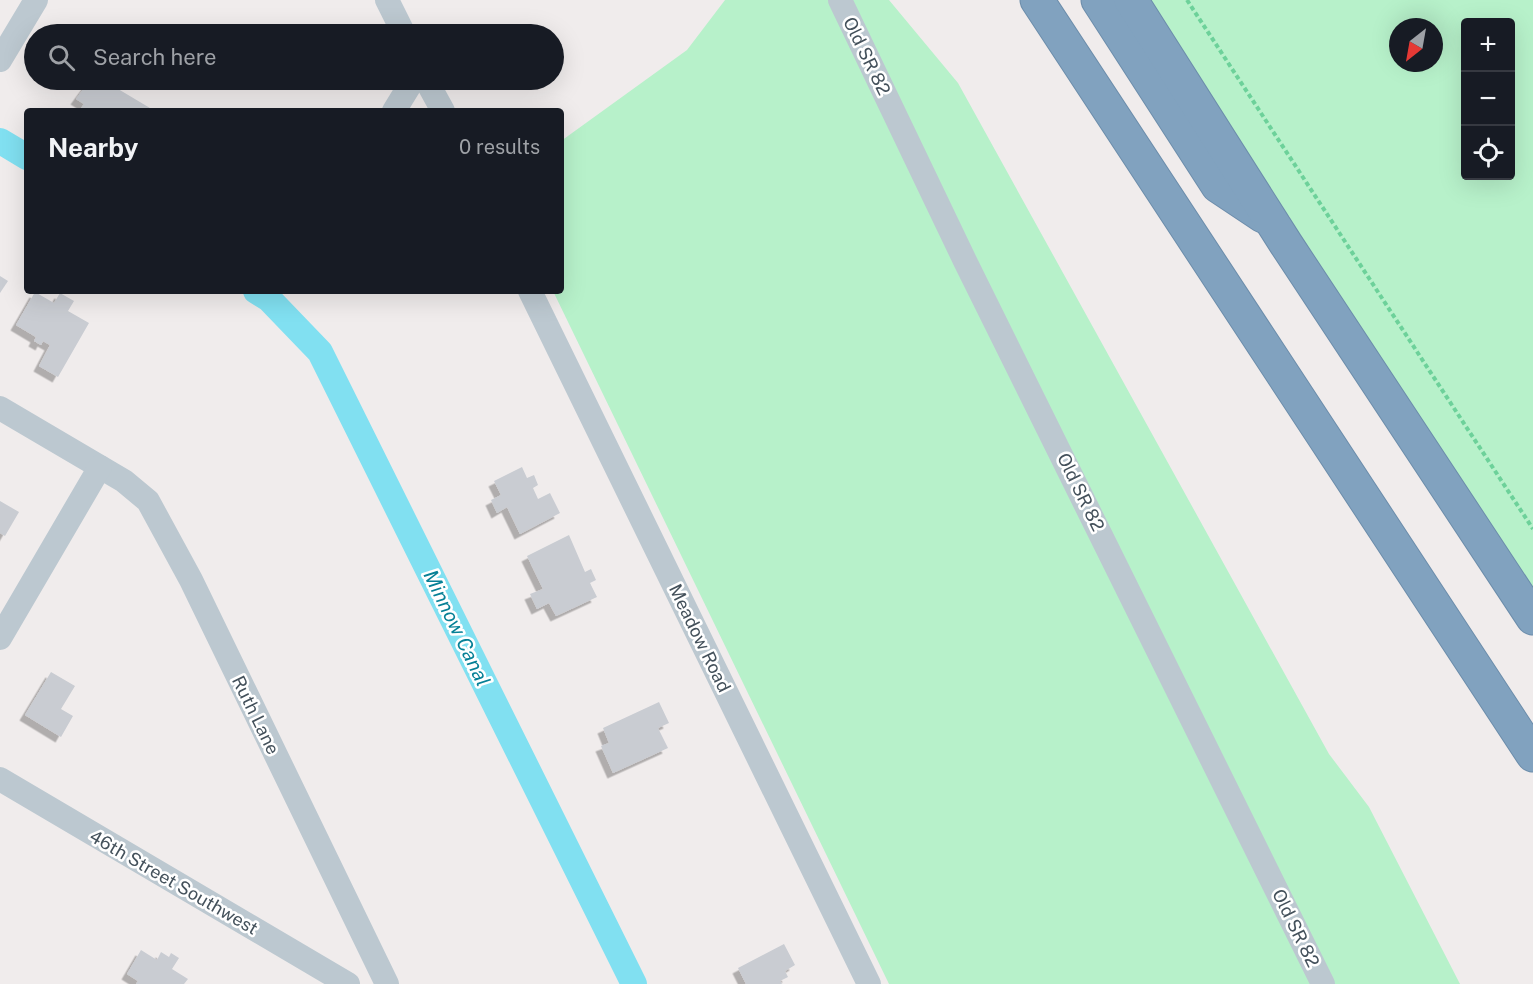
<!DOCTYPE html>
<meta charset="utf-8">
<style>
body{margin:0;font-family:"Public Sans",sans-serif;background:#20242c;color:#f1f3f6}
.controls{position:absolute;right:18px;top:18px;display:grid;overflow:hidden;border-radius:6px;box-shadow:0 6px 24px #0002}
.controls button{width:54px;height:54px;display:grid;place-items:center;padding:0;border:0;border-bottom:2px solid #363941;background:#171b24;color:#f1f3f6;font:30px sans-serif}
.compass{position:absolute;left:1389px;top:18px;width:54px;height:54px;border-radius:50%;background:#171b24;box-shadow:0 6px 24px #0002;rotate:211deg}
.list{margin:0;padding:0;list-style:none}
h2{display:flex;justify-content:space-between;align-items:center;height:78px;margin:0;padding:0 24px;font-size:26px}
h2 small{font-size:20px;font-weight:400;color:#9ea1a6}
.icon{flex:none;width:33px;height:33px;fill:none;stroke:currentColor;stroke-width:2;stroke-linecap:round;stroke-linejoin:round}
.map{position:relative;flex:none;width:1533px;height:984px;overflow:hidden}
.search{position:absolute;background:#171b24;box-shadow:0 6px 24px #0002;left:24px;top:24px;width:540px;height:66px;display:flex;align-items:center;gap:15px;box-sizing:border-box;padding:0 21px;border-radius:33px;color:#9ea1a6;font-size:22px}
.panel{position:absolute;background:#171b24;box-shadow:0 6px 24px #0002;left:24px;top:108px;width:540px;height:186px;border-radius:6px}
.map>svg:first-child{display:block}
.green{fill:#b7f1ca;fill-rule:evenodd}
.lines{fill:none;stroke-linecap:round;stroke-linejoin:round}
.canal{stroke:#81e0f1;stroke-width:26}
.building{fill:#c9ccd2;filter:url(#shadow)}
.highway-casing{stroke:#6c8dab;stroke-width:35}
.path{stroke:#6dd19a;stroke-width:4;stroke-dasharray:4.5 3;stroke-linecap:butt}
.street{stroke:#bcc8d0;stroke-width:24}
.highway{stroke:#81a2bf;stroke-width:33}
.labels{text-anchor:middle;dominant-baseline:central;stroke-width:5;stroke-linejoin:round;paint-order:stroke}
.street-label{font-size:18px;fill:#44515b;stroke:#fff}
.water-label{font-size:20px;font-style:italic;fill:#068096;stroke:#fff}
</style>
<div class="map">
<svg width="1533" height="984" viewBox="0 0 1533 984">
<defs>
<filter id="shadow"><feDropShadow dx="-5.5" dy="5.5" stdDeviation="0" flood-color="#0004"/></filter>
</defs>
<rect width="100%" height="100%" fill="#f0ecec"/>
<g class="green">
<polygon points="725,0 889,0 958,83 1329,754 1369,807 1460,984 889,984 553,291 561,291 561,141 687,50"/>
<path d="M 1148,0 L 1533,0 L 1533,592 L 1288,221 L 1290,217 L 1282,211 ZM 1466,22 L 1510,22 L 1510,176 L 1466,176 ZM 1398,27 L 1434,27 L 1434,63 L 1398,63 Z"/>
</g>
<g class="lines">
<g class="canal">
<polyline points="0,141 27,157"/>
<polyline points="256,291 269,299 320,352 634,984"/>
</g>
</g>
<g class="building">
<polygon points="90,80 103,80 155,111 79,111 84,104 76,99"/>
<polygon points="0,276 8,281 0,293"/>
<polygon points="35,292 54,303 60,293 74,301 68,311 89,323 58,377 39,366 50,345 43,341 41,345 34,341 36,337 16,325"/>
<polygon points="522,467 527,478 534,475 538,485 533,488 538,499 550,493 560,513 520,534 507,507 497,513 491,500 501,495 494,481"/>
<polygon points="0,501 19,512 5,536 0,533"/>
<polygon points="569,535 585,572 591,569 596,580 590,583 597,597 556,616 549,603 537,609 530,594 543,589 527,556"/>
<polygon points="51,672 75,686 61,709 73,716 61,737 25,715"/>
<polygon points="659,702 669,723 658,728 668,748 613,773 601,746 609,743 603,728"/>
<polygon points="784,944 795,965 785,971 788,977 780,981 782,984 746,984 738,968"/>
<polygon points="141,950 157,960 161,952 169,957 171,953 179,958 172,969 188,979 184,984 136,984 138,981 127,974"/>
</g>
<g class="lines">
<g class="highway-casing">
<g id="highway">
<polyline points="1037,0 1533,755"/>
<polyline points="1098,0 1218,186 1263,216"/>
<polyline points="1131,0 1286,244 1533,618"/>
</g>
</g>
<polyline class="path" points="1187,0 1533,529"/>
<g class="street">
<polyline points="387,0 404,34"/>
<polyline points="840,0 965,261 1323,984"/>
<polyline points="0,60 36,0"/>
<polyline points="426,80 443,111"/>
<polyline points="394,111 413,80"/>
<polyline points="530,291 869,984"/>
<polyline points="0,408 124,481 148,501 191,580 387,984"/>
<polyline points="0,638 100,467"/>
<polyline points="0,779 348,984"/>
</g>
<use href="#highway" class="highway"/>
</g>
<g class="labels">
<g class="street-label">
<text transform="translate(867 56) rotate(64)">Old SR 82</text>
<text transform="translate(1081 492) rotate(64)">Old SR 82</text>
<text transform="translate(700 638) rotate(64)">Meadow Road</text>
<text transform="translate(256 715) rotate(64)">Ruth Lane</text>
<text transform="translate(174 882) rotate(30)">46th Street Southwest</text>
<text transform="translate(1296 928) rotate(64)">Old SR 82</text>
</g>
<g class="water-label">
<text transform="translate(457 628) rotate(64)">Minnow Canal</text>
</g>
</g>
</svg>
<div class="controls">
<button>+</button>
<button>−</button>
<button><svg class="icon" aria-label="locate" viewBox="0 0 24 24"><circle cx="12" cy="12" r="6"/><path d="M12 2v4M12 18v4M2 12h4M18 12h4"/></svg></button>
</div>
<svg class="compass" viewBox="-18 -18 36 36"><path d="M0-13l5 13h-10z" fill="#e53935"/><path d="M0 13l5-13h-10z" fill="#9ea1a6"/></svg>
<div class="search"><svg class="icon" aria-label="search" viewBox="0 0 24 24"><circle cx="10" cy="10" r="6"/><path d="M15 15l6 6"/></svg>Search here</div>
<section class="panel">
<h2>Nearby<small>0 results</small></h2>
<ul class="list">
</ul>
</section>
</div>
